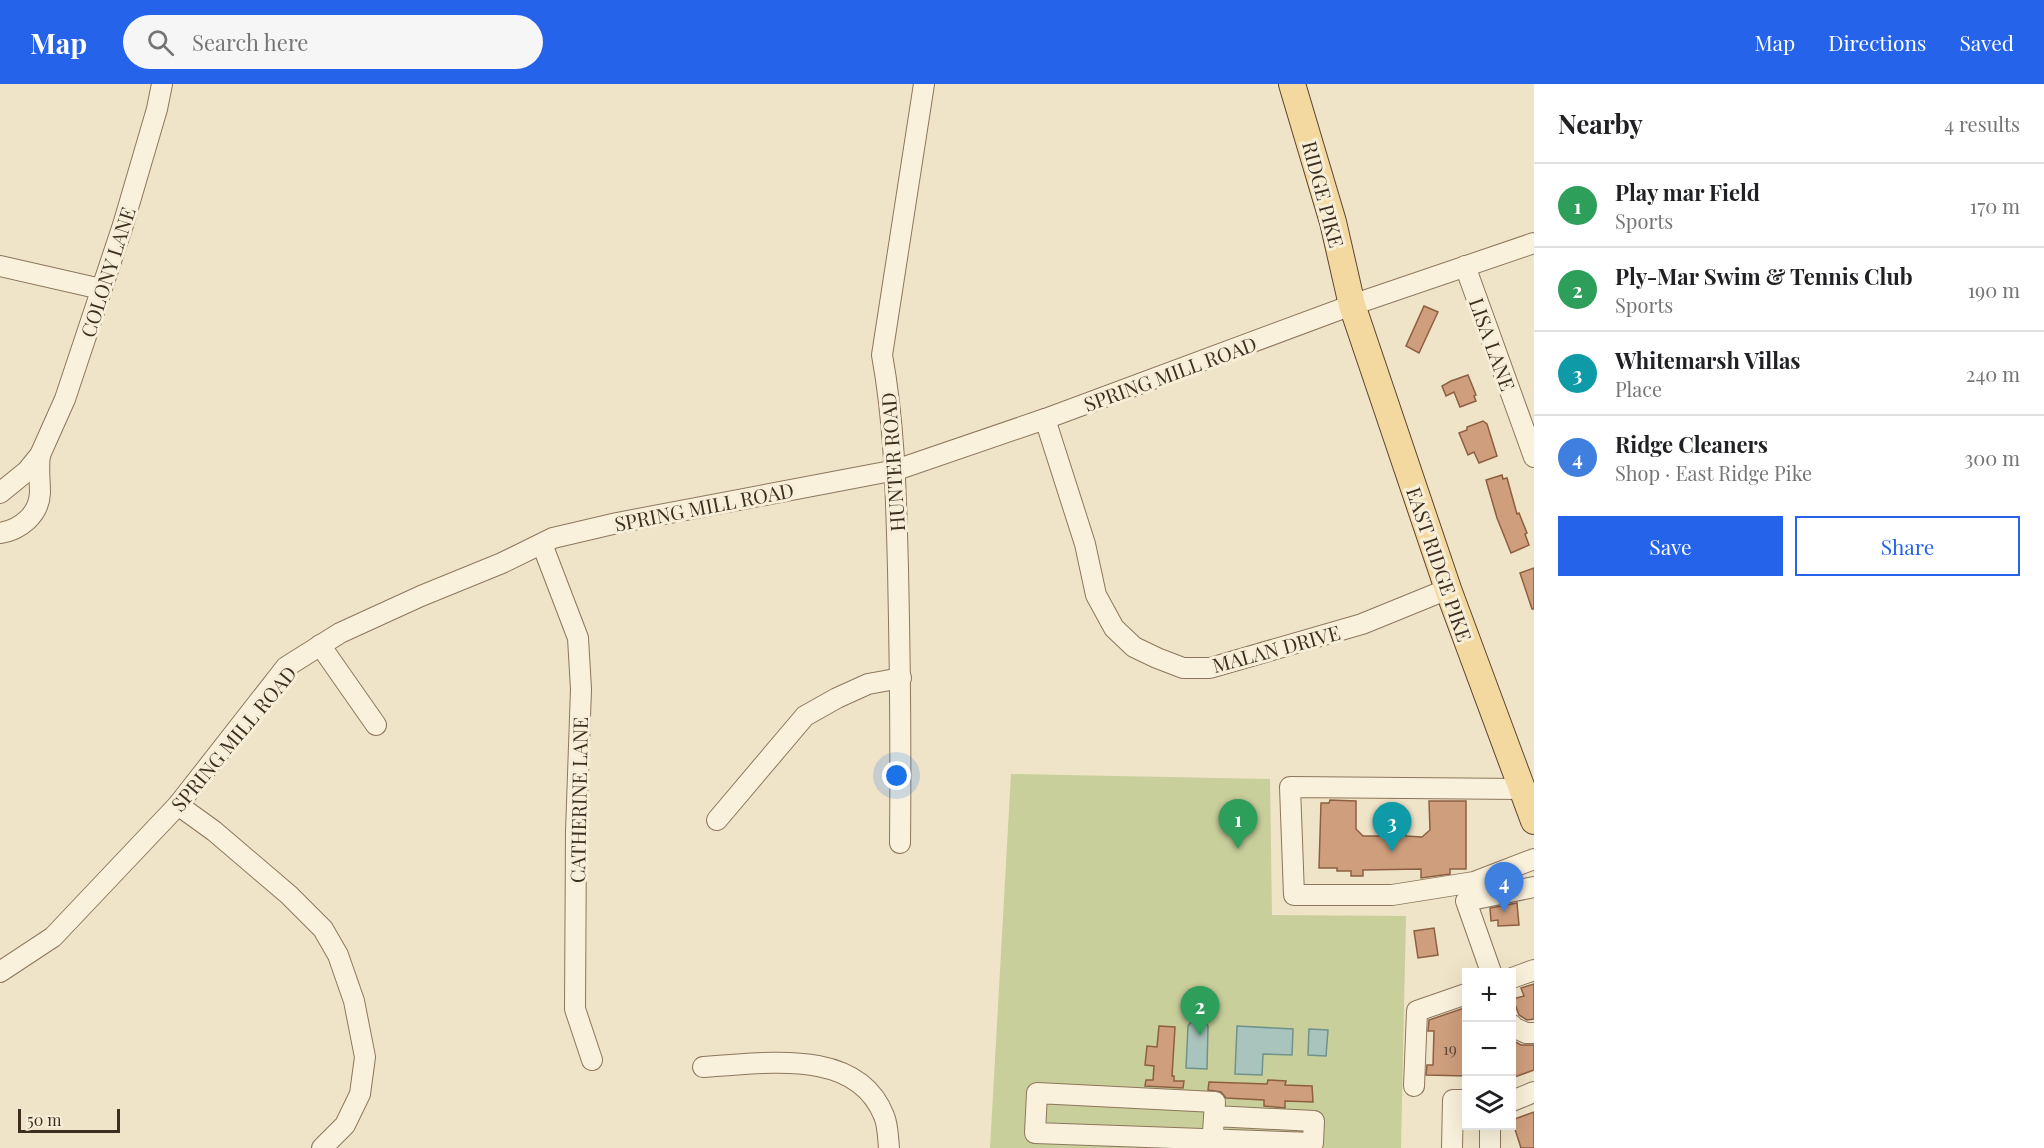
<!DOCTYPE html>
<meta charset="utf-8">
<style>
body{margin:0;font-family:"Playfair Display",serif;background:#f6f6f6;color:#202124}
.controls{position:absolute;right:18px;bottom:18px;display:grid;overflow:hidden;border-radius:0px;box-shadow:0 6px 24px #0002}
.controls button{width:54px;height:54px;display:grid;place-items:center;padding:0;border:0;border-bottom:2px solid #e0e0e0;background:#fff;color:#202124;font:30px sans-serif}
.scale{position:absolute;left:18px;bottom:15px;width:102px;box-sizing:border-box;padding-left:6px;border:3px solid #3d2e20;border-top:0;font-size:16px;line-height:21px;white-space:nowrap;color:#3d2e20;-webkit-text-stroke:4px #f7eed8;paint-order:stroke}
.you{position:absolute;left:897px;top:692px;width:21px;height:21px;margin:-15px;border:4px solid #fff;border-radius:50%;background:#1a73e8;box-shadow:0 0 0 9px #1a73e833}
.badge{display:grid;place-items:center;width:39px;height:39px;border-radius:50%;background:#2563eb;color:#fff;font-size:20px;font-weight:700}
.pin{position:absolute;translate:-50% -50px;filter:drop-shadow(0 2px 3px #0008)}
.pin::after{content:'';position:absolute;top:32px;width:21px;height:18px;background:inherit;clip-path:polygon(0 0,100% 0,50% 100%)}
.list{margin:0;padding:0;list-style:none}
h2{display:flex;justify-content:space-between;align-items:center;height:78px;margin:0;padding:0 24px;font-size:26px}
h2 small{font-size:20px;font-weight:400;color:#757577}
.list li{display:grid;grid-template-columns:39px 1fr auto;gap:18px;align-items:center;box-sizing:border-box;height:84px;padding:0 24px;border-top:2px solid #e0e0e0}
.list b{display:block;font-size:22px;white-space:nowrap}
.list p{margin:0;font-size:20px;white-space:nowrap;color:#757577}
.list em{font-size:20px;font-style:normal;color:#757577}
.actions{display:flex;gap:12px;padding:18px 24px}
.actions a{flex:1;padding:14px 0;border:2px solid #2563eb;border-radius:0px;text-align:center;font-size:21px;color:#2563eb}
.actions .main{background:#2563eb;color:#fff}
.icon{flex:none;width:33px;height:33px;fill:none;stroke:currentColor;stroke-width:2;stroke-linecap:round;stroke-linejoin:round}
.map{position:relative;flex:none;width:1534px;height:1064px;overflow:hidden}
header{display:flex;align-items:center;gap:36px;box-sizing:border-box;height:84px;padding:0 30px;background:#2563eb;color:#fff}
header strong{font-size:28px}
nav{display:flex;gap:33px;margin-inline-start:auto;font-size:21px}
.search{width:420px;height:54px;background:#f6f6f6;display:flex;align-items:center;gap:15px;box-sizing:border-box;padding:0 21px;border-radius:33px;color:#757577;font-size:22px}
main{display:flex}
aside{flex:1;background:#fff}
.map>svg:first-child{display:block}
.green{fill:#c9cf9b}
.water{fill:#a9c4bc;stroke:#6f938a;stroke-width:1.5}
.building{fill:#cf9f7d;stroke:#8d5f41;stroke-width:1.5}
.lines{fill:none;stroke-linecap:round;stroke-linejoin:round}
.minor-casing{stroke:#8d765c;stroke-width:22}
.major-casing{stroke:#5b4430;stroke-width:28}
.minor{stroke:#faf1dc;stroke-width:20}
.major{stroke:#f3d9a0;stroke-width:26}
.labels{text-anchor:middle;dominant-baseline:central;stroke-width:6;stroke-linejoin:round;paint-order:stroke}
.number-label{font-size:16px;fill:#624a37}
.street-label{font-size:20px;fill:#3d2e20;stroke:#f7eed8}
</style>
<header>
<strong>Map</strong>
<div class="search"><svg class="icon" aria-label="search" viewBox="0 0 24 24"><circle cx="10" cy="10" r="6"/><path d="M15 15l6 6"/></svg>Search here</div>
<nav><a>Map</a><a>Directions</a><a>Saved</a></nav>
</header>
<main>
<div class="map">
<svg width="1534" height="1064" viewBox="0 0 1534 1064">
<rect width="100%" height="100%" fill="#f0e4c8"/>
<polygon class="green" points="1011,690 1270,695 1272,831 1406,832 1401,1064 990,1064"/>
<g class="water">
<polygon points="1200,936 1206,939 1208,942 1207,985 1186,984 1188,942 1190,939"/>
<polygon points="1237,942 1293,945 1292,971 1263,970 1262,991 1235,990"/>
<polygon points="1309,945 1328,946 1326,972 1308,971"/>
</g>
<g class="building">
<polygon points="1424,222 1438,228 1419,269 1406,262"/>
<polygon points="1468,291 1476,311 1474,312 1476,317 1460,323 1454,308 1446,312 1442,302 1451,297"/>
<polygon points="1483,337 1487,340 1497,372 1479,379 1474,368 1468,371 1459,349 1467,346 1467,343"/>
<polygon points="1502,391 1503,395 1507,394 1517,430 1519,429 1527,449 1525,450 1529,461 1511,469 1497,434 1486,396"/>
<polygon points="1534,484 1534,525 1532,525 1520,489"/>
<polygon points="1330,716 1356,717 1356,745 1363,752 1380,752 1381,748 1406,749 1406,752 1422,753 1430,746 1429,717 1466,717 1466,785 1450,785 1450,790 1421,794 1421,785 1363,786 1363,792 1351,792 1351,787 1337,787 1337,784 1319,784 1321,719 1329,719"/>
<polygon points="1517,819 1519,841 1498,842 1498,836 1491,837 1490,824"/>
<polygon points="1434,844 1438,871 1418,874 1414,847"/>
<polygon points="1534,900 1534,935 1527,936 1519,931 1513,915 1524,912 1521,904"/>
<polygon points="1467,923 1467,992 1426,991 1427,981 1433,981 1434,947 1428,947 1429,936"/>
<polygon points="1159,942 1175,943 1172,992 1174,992 1174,997 1184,997 1183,1004 1145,1002 1146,996 1153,996 1154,982 1145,981 1147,962 1157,963"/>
<polygon points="1512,956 1521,961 1534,961 1534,986 1512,994"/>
<polygon points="1268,996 1286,997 1285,1001 1312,1002 1313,1018 1285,1017 1285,1024 1264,1022 1264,1016 1226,1014 1221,1008 1208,1006 1209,998 1267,1000"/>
<polygon points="1534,1028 1534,1064 1521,1064 1512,1036"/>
</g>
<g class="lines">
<g class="minor-casing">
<g id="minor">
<polyline points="0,182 101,205"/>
<polyline points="1465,182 1534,373"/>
<polyline points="1045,335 1085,460 1096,511 1114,544 1134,563 1157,574 1183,584 1210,584 1362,540 1448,505"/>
<polyline points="0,409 27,387 40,371 65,315 123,141 157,25 162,0"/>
<path d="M 0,449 C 20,446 39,431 40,409 C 40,396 38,384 40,371"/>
<polyline points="542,460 578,554 581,605 576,748 575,925 592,976"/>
<polyline points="320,561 376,641"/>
<polyline points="1522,705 1290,703 1294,811 1392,811 1474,798 1534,775"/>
<polyline points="178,721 214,747 289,811 323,845 338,871 354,917 365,973 360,1010 345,1041 322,1064"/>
<polyline points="717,736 805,632 837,614 868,600 901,594"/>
<path d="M 900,759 C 901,668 900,576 898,485 C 896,413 895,342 882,271 L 924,0"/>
<polyline points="0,888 53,853 178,721 286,583 340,549 421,512 502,479 553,454 617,439 896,386 1045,335 1352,221 1534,159"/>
<polyline points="1491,888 1466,817 1534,803"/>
<polyline points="1512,894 1534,886"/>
<polyline points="1512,941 1513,943 1526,949 1534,949"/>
<path d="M 703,983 C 762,980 857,962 884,1032 C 888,1041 888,1054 889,1064"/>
<polyline points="1414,1002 1417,927 1466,910"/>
<polyline points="1512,1017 1534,1008"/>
<polyline points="1212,1064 1215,1018 1037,1009 1035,1049 1313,1059 1314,1037 1214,1032"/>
<polyline points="1452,1064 1453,1016 1466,1016"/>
<polyline points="1490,1064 1490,1042"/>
</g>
</g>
<g class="major-casing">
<polyline id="major" points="1292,0 1333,138 1352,221 1448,505 1534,737"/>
</g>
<use href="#minor" class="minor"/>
<use href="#major" class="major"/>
</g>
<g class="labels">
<g class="number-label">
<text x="1450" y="964">19</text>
</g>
<g class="street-label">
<text transform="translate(1324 110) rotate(75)">RIDGE PIKE</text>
<text transform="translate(107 188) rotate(-72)">COLONY LANE</text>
<text transform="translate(1493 260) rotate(70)">LISA LANE</text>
<text transform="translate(1170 289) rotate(-20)">SPRING MILL ROAD</text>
<text transform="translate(892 378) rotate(-94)">HUNTER ROAD</text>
<text transform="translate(704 422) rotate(-11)">SPRING MILL ROAD</text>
<text transform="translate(1440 480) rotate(71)">EAST RIDGE PIKE</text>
<text transform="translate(1276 564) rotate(-15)">MALAN DRIVE</text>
<text transform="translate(233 654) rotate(-50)">SPRING MILL ROAD</text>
<text transform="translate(578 716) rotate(-89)">CATHERINE LANE</text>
</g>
</g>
</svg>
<div class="controls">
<button>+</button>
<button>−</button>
<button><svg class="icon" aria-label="layers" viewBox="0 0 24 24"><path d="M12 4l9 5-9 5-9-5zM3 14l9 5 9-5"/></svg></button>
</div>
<div class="scale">50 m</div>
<div class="you"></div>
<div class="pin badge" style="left:1238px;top:765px;background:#2e9e5b">1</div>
<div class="pin badge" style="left:1200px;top:952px;background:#2e9e5b">2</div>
<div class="pin badge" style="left:1392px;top:768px;background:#0f9aa8">3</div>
<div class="pin badge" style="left:1504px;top:828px;background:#3f7fe0">4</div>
</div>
<aside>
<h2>Nearby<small>4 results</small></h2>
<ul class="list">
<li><span class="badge" style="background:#2e9e5b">1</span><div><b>Play mar Field</b><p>Sports</p></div><em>170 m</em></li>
<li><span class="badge" style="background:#2e9e5b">2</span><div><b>Ply-Mar Swim &amp; Tennis Club</b><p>Sports</p></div><em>190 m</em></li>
<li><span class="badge" style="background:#0f9aa8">3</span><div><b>Whitemarsh Villas</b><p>Place</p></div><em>240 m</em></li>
<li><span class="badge" style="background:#3f7fe0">4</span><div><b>Ridge Cleaners</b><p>Shop · East Ridge Pike</p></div><em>300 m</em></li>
</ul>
<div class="actions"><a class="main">Save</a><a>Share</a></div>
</aside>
</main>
